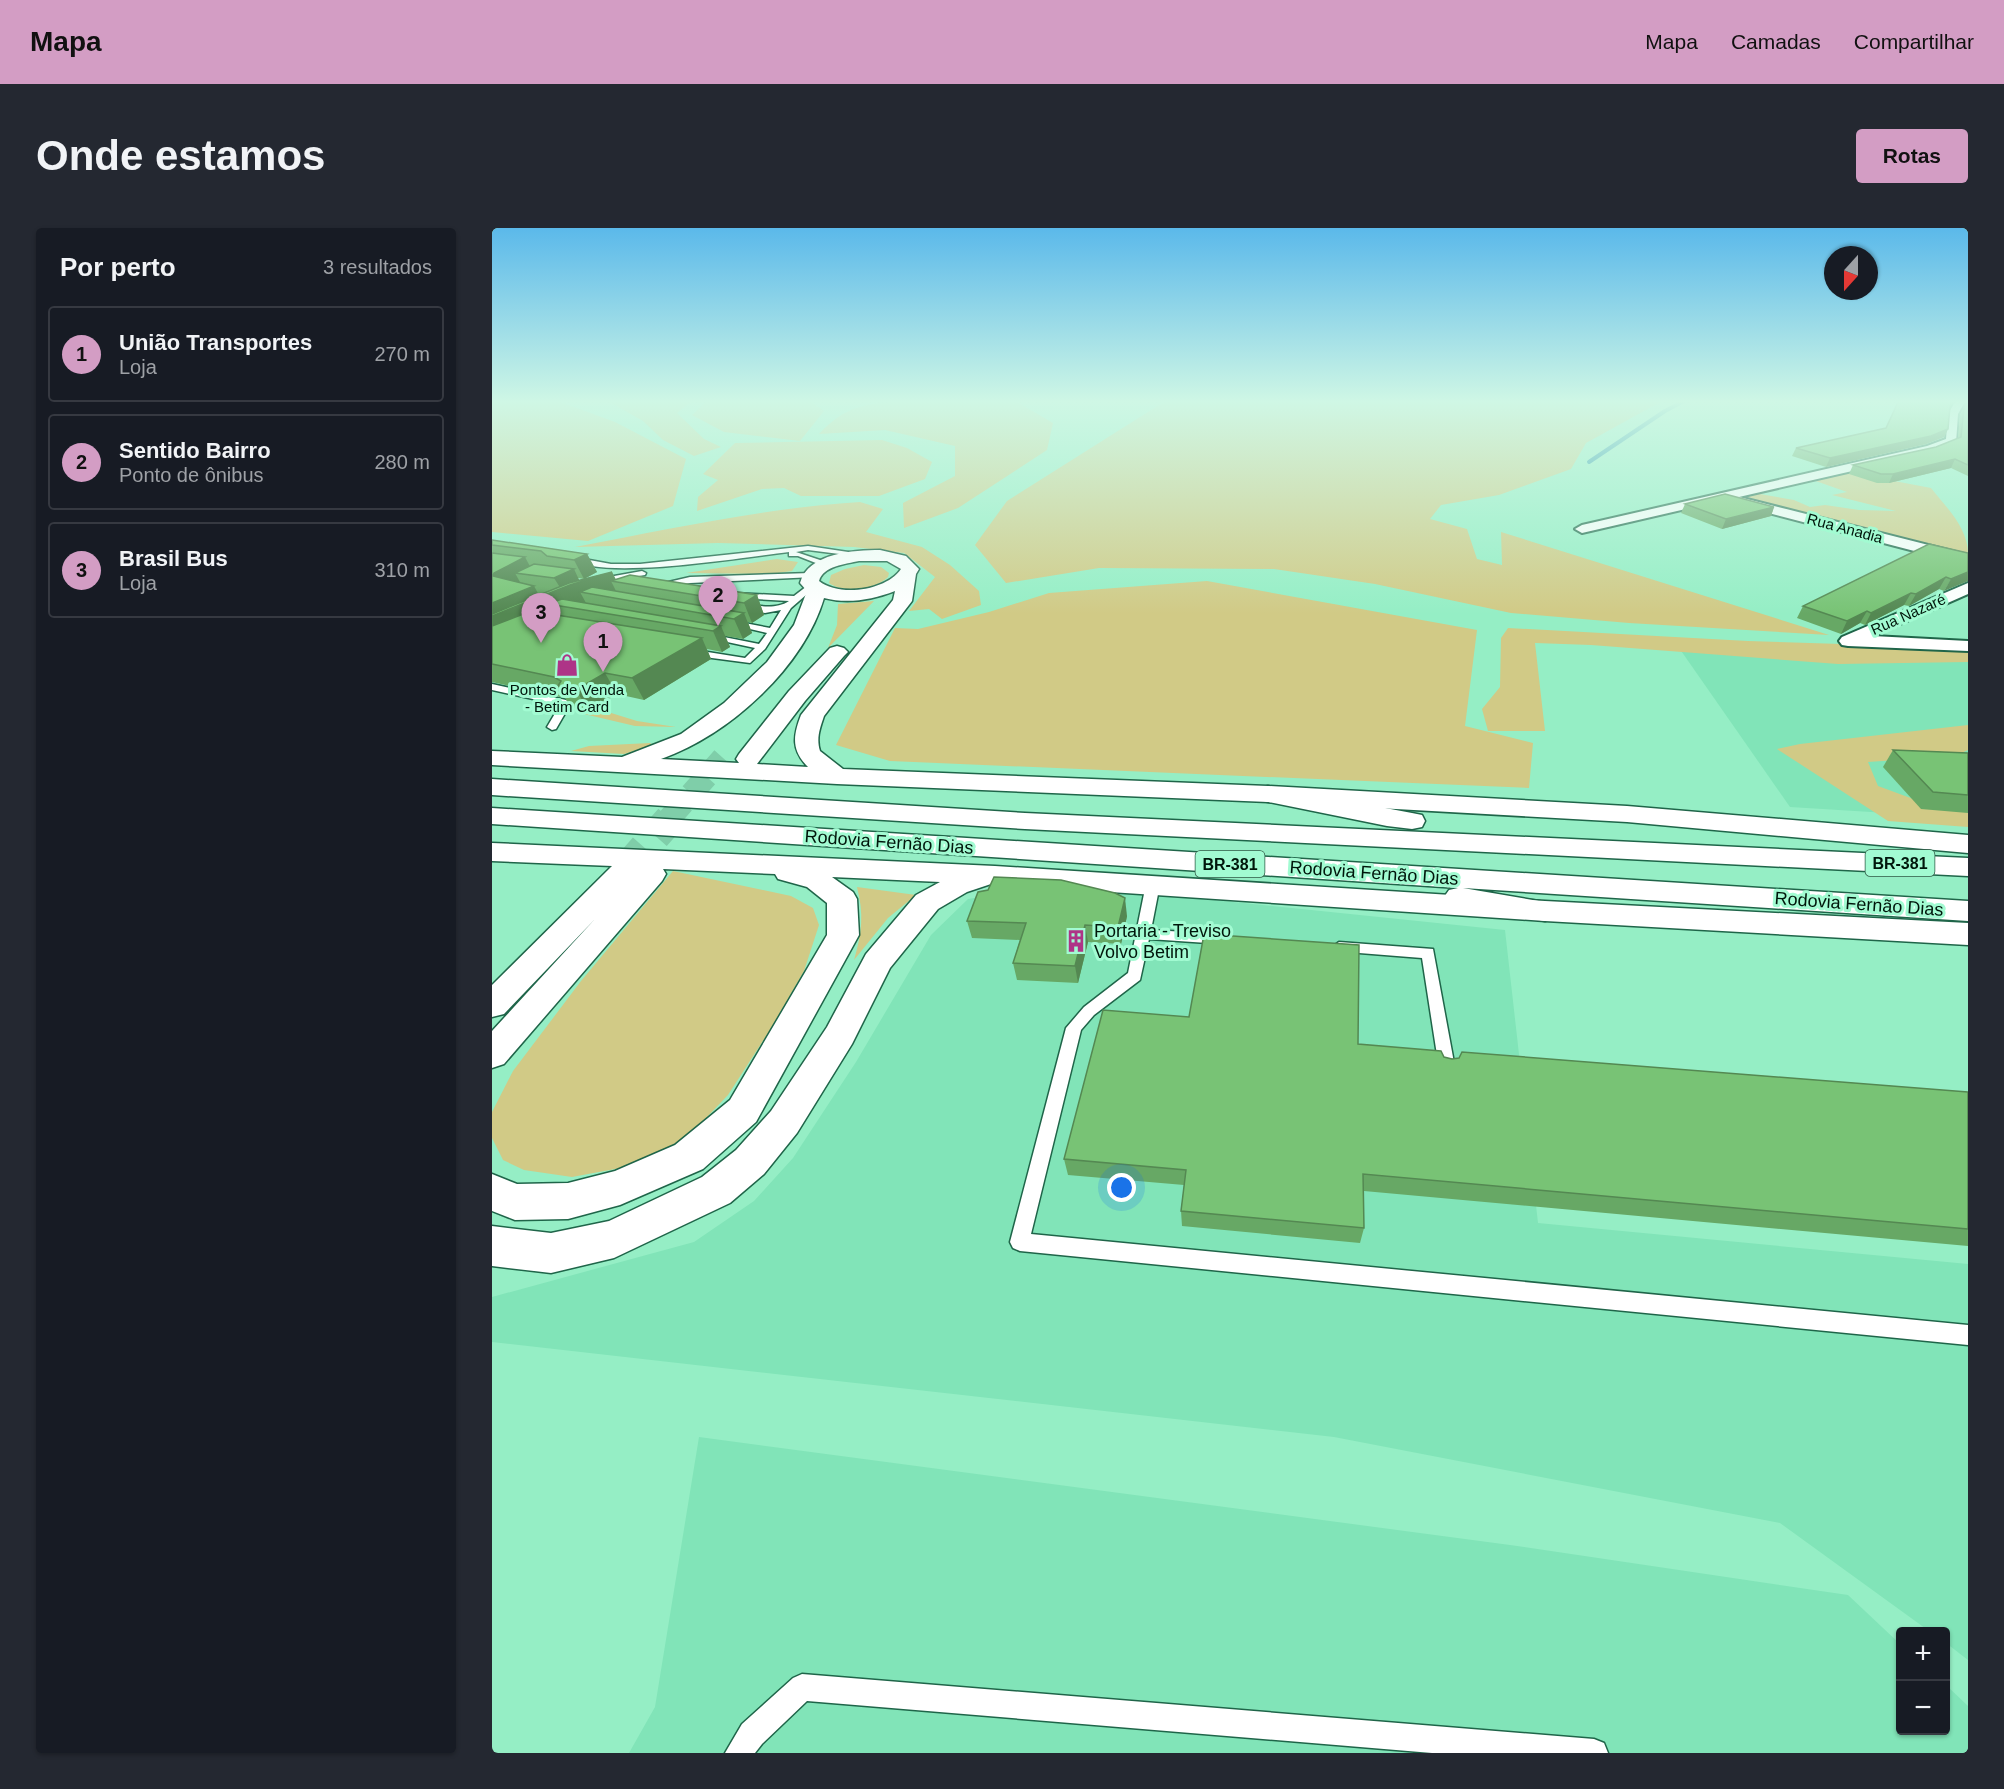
<!DOCTYPE html>
<html lang="pt">
<meta charset="utf-8">
<style>
body{margin:0;font-family:Arial,sans-serif;background:#242831;color:#f1f3f6}
.controls{position:absolute;right:18px;bottom:18px;display:grid;overflow:hidden;border-radius:6px;box-shadow:0 2px 4px #0004}
.controls button{width:54px;height:54px;display:grid;place-items:center;padding:0;border:0;border-bottom:2px solid #363941;background:#171b24;color:#f1f3f6;font:30px sans-serif}
.compass{position:absolute;left:1332px;top:18px;width:54px;height:54px;border-radius:50%;background:#171b24;box-shadow:0 2px 4px #0004;rotate:201deg}
.you{position:absolute;left:630px;top:960px;width:21px;height:21px;margin:-15px;border:4px solid #fff;border-radius:50%;background:#1a73e8;box-shadow:0 0 0 9px #1a73e833}
.badge{display:grid;place-items:center;width:39px;height:39px;border-radius:50%;background:#d39dc4;color:#111;font-size:20px;font-weight:700}
.pin{position:absolute;translate:-50% -50px;filter:drop-shadow(0 2px 3px #0008)}
.pin::after{content:'';position:absolute;top:32px;width:21px;height:18px;background:inherit;clip-path:polygon(0 0,100% 0,50% 100%)}
.list{margin:0;padding:0;list-style:none}
h2{display:flex;justify-content:space-between;align-items:center;height:78px;margin:0;padding:0 24px;font-size:26px}
h2 small{font-size:20px;font-weight:400;color:#9ea1a6}
.list li{display:grid;grid-template-columns:39px 1fr auto;gap:18px;align-items:center;box-sizing:border-box;height:96px;margin:0 12px 12px;padding:0 12px;border:2px solid #363941;border-radius:6px}
.list b{display:block;font-size:22px;white-space:nowrap}
.list p{margin:0;font-size:20px;white-space:nowrap;color:#9ea1a6}
.list em{font-size:20px;font-style:normal;color:#9ea1a6}
.map{position:relative;flex:none;width:1476px;height:1525px;overflow:hidden;border-radius:6px}
header{display:flex;align-items:center;gap:36px;box-sizing:border-box;height:84px;padding:0 30px;background:#d39dc4;color:#111}
header strong{font-size:28px}
nav{display:flex;gap:33px;margin-inline-start:auto;font-size:21px}
.intro{display:flex;align-items:center;justify-content:space-between;box-sizing:border-box;height:144px;padding:0 36px}
h1{margin:0;font-size:42px}
.button{padding:15px 27px;border-radius:6px;background:#d39dc4;color:#111;font-size:21px;font-weight:700}
main{display:flex;gap:36px;padding:0 36px}
aside{flex:1;background:#171b24;border-radius:6px;box-shadow:0 2px 4px #0004}
.map>svg:first-child{display:block}
.built{fill:#81e4b8}
.green{fill:#d1ca86}
.lines{fill:none;stroke-linecap:round;stroke-linejoin:round}
.stream{stroke:#1b8da8;stroke-width:4}
.secondary-tunnel-far1{stroke:#7fcea9;stroke-width:23;stroke-dasharray:23 12;stroke-linecap:butt}
.secondary-tunnel{stroke:#7fcea9;stroke-width:31;stroke-dasharray:31 16;stroke-linecap:butt}
.lane-casing{stroke:#1f6549;stroke-width:3}
.street-casing{stroke:#1f6549;stroke-width:4}
.secondary-casing{stroke:#1f6549;stroke-width:3}
.highway-casing{stroke:#1f6549;stroke-width:3}
.lane{fill:#fff;fill-rule:evenodd}
.street{fill:#fff;fill-rule:evenodd}
.secondary{fill:#fff;fill-rule:evenodd}
.highway{fill:#fff;fill-rule:evenodd}
.wall{fill:#67a865}
.shaded-wall{fill:#548852}
.building{fill:#78c375;stroke:#548852;stroke-width:1.5}
.labels{text-anchor:middle;dominant-baseline:central;stroke-width:6;stroke-linejoin:round;paint-order:stroke}
.far-street-label{font-size:15px;fill:#00160b;stroke:#a2fbd2}
.far-poi-label{font-size:15px;fill:#00160b;stroke:#a2fbd2}
.shield{fill:#a2fbd2;stroke:#315b47;stroke-width:1.5}
.shield-label{font-size:16px;font-weight:bold;fill:#00160b}
.street-label{font-size:18px;fill:#00160b;stroke:#a2fbd2}
.poi-label{font-size:18px;fill:#00160b;stroke:#a2fbd2;text-anchor:start}
</style>
<header>
<strong>Mapa</strong>
<nav><a>Mapa</a><a>Camadas</a><a>Compartilhar</a></nav>
</header>
<div class="intro"><h1>Onde estamos</h1><a class="button">Rotas</a></div>
<main>
<aside>
<h2>Por perto<small>3 resultados</small></h2>
<ul class="list">
<li><span class="badge">1</span><div><b>União Transportes</b><p>Loja</p></div><em>270 m</em></li>
<li><span class="badge">2</span><div><b>Sentido Bairro</b><p>Ponto de ônibus</p></div><em>280 m</em></li>
<li><span class="badge">3</span><div><b>Brasil Bus</b><p>Loja</p></div><em>310 m</em></li>
</ul>
</aside>
<div class="map">
<svg width="1476" height="1525" viewBox="0 0 1476 1525">
<rect width="100%" height="100%" fill="#95eec5"/>
<g class="built">
<polygon points="1185,417 1476,426 1476,590 1298,579"/>
<polygon points="566,656 1013,702 1046,995 1476,1036 1476,1432 1454,1415 1454,1404 1437,1403 1288,1295 842,1209 0,1114 0,1069 202,1014 262,973 301,930 364,834 439,707 476,671"/>
<polygon points="207,1209 1018,1317 1356,1367 1408,1416 1408,1502 1454,1502 1454,1457 1476,1478 1476,1525 137,1525 163,1479"/>
</g>
<g class="green">
<polygon points="20,172 63,172 123,194 194,231 181,278 96,313 0,304 0,174"/>
<polygon points="114,172 201,172 185,185 212,211 229,219 202,228 171,212 151,193"/>
<polygon points="216,172 317,172 332,183 308,213 232,204 200,187"/>
<path d="M 412,172 L 523,173 L 561,195 L 555,222 L 466,280 L 412,300 L 411,275 L 463,248 L 463,218 L 393,202 L 327,206 C 355,176 374,177 412,172 Z"/>
<polygon points="675,172 1172,172 1094,215 1079,241 1007,267 949,277 938,291 975,301 985,331 1010,337 1009,304 1337,407 1137,395 1019,385 883,356 782,341 607,340 514,355 483,317 515,273"/>
<polygon points="390,212 415,220 440,234 433,251 387,268 309,268 292,260 270,261 205,283 206,269 226,252 211,246 243,215"/>
<path d="M 1350,243 L 1439,260 C 1455,280 1476,300 1476,326 L 1255,270 L 1262,265 L 1302,272 L 1318,279 L 1333,277 L 1367,282 L 1404,283 L 1340,267 L 1355,264 L 1318,251 Z"/>
<path d="M 368,274 L 391,281 L 374,304 L 430,319 L 458,337 L 487,363 L 489,377 L 450,391 L 437,381 L 417,383 L 443,349 L 412,325 L 362,319 L 226,315 L 83,319 C 177,301 272,280 368,274 Z"/>
<polygon points="285,331 306,334 300,343 279,346 194,345"/>
<path d="M 372,337 L 389,339 L 397,345 L 396,349 C 383,362 352,366 337,355 L 339,347 L 353,341 Z"/>
<polygon points="715,353 985,402 973,498 1041,515 1037,560 398,533 344,517 403,400 426,401 497,384 557,365"/>
<polygon points="382,373 336,420 345,397 346,376"/>
<polygon points="1016,400 1256,413 1476,420 1476,434 1346,436 1099,417 1043,415 1053,503 996,503 990,481 1008,459 1009,410"/>
<polygon points="103,480 145,493 184,499 143,498 92,486"/>
<polygon points="1476,497 1476,522 1463,528 1376,534 1386,558 1443,579 1476,582 1476,599 1396,593 1285,521 1308,516"/>
<polygon points="158,515 161,517 132,526 79,523 97,518"/>
<polygon points="181,643 299,668 321,680 327,697 312,743 278,802 236,867 195,910 134,939 80,949 32,942 11,932 0,910 0,884 21,843 89,753"/>
<path d="M 365,659 L 424,667 L 396,690 L 362,732 C 370,705 372,686 365,659 Z"/>
</g>
<g class="lines">
<polyline class="stream" points="1097,234 1173,183 1194,172"/>
<polyline class="secondary-tunnel-far1" points="176,592 231,530"/>
<polyline class="secondary-tunnel" points="132,643 178,591"/>
<g class="lane-casing">
<g id="lane">
<path d="M 316,318 L 383,328 L 379,330 L 316,322 L 304,324 L 337,335 L 337,339 L 334,339 L 306,328 L 297,328 L 297,324 C 252,329 112,353 77,331 L 81,329 L 119,336 L 148,336 Z"/>
<polygon points="150,343 154,345 153,347 104,355 100,352"/>
<polygon points="319,345 323,347 322,349 198,355 163,361 159,358 198,349"/>
<path d="M 319,355 L 323,358 L 322,360 L 299,380 L 273,421 L 258,435 L 197,427 L 192,424 L 197,421 L 253,430 L 263,420 L 212,409 L 217,406 L 267,416 L 275,405 L 232,395 L 237,392 L 278,400 L 289,382 L 273,385 L 249,381 L 249,377 C 265,376 282,383 297,373 L 246,370 L 242,367 L 243,365 L 302,368 Z"/>
<polygon points="0,456 74,472 79,475 64,501 60,502 55,499 68,477 0,462"/>
<polygon points="661,652 668,656 659,702 730,706 737,711 730,716 657,711 648,752 602,787 589,802 539,1006 1476,1097 1476,1117 528,1023 521,1020 518,1014 574,800 592,779 636,745 654,656"/>
<polygon points="847,714 941,721 963,840 961,845 955,846 949,845 947,840 930,730 842,723 840,719"/>
<polygon points="310,1446 1102,1511 1112,1515 1116,1525 940,1525 315,1473 270,1516 263,1525 233,1525 250,1496 301,1450"/>
</g>
</g>
<g class="street-casing">
<g id="street">
<polygon points="1464,172 1474,172 1466,186 1464,215 1439,225 1247,269 1476,327 1476,337 1238,275 1237,271 1090,305 1083,301 1090,297 1435,218 1454,211 1456,186"/>
<polygon points="1476,355 1476,366 1381,408 1476,413 1476,423 1356,418 1350,417 1347,413 1350,409"/>
</g>
</g>
<g class="secondary-casing">
<g id="secondary">
<path d="M 388,322 L 414,328 L 427,341 L 424,346 L 420,373 L 332,488 C 328,500 324,510 328,523 L 351,541 L 776,558 L 1135,578 L 1476,607 L 1476,625 L 1135,594 L 776,574 L 345,556 L 0,537 L 0,523 L 130,529 L 189,506 L 232,475 L 275,434 L 302,397 L 315,363 L 308,355 C 316,325 362,322 388,322 ZM 367,333 L 395,333 L 409,341 C 394,363 347,369 327,353 C 331,338 354,336 367,333 ZM 403,363 L 401,372 L 309,487 C 301,508 299,522 316,539 L 265,536 L 313,473 L 352,428 L 356,424 L 352,420 L 345,418 L 338,420 L 297,463 L 247,526 L 244,531 L 247,535 L 169,531 C 237,507 311,440 332,370 C 355,376 380,372 403,363 Z"/>
<polygon points="0,615 503,638 1053,673 1476,695 1476,717 1053,693 499,656 475,664 446,681 398,740 360,816 305,905 272,946 238,975 122,1030 59,1045 0,1038 0,998 59,1005 117,993 210,949 244,922 279,883 335,799 374,726 424,667 448,654 340,649 361,664 365,671 367,707 264,894 211,941 128,977 76,991 23,992 0,983 0,946 25,956 76,955 123,943 183,917 238,872 335,707 335,675 315,659 286,651 283,646 171,641 174,646 170,653 12,836 0,840 0,803 103,691 12,786 0,789 0,757 120,638 0,633"/>
</g>
</g>
<g class="highway-casing">
<g id="highway">
<polygon points="0,551 533,585 1476,630 1476,648 533,601 0,567"/>
<polygon points="776,558 920,585 930,587 933,593 930,599 920,601 895,598 767,572 763,566 767,560"/>
<polygon points="0,580 1476,673 1476,693 971,660 1064,676 1068,683 1064,690 1053,693 957,676 952,669 957,662 966,660 0,596"/>
</g>
</g>
<use href="#lane" class="lane"/>
<use href="#street" class="street"/>
<use href="#secondary" class="secondary"/>
<use href="#highway" class="highway"/>
</g>
<g class="wall">
<polygon points="1475,172 1476,172 1476,248 1459,240 1397,255 1385,255 1357,246 1361,237 1444,219 1466,210 1468,187"/>
<polygon points="1458,179 1456,201 1452,209 1434,216 1334,239 1300,228 1304,220 1394,200"/>
<polygon points="1193,276 1282,279 1279,288 1230,301 1189,285"/>
<polygon points="0,312 95,326 105,344 92,351 86,350 87,352 120,344 124,352 265,367 272,387 260,395 256,394 260,405 251,411 233,408 238,419 230,424 215,421 219,431 152,472 125,466 97,483 79,479 73,470 0,454"/>
<polygon points="1476,325 1452,363 1447,361 1417,378 1412,377 1373,397 1368,395 1349,406 1305,390 1311,378"/>
<polygon points="1401,522 1476,525 1476,585 1429,581 1391,539"/>
<polygon points="496,662 635,688 629,716 596,714 586,755 525,752 521,735 528,712 480,710 475,693"/>
<polygon points="866,816 952,829 960,831 1476,864 1476,1018 872,963 872,1000 868,1015 690,998 689,983 692,957 576,947 572,931"/>
</g>
<g class="shaded-wall">
<polygon points="1456,201 1452,209 1434,216 1334,239 1338,230"/>
<polygon points="1463,231 1459,240 1397,255 1401,246"/>
<polygon points="1282,279 1279,288 1230,301 1234,291"/>
<polygon points="95,326 105,344 92,351 82,332"/>
<polygon points="33,329 43,348 23,345 29,356 1,348 2,345"/>
<polygon points="82,341 88,354 120,344 125,354 119,353 125,365 88,364 94,375 56,376 62,388 0,414 0,375 42,358 48,369 69,361 62,350"/>
<polygon points="1476,344 1476,353 1452,363 1459,351"/>
<polygon points="1454,349 1447,361 1417,378 1424,366"/>
<polygon points="1419,365 1412,377 1373,397 1379,385"/>
<polygon points="265,367 272,387 260,395 252,375"/>
<polygon points="1375,383 1368,395 1349,406 1355,393"/>
<polygon points="252,385 260,405 251,411 242,391"/>
<polygon points="229,398 238,419 230,424 221,403"/>
<polygon points="210,410 219,431 152,472 140,450"/>
<polygon points="113,445 125,466 97,483 84,462"/>
<polygon points="633,670 635,688 629,716 626,699"/>
<polygon points="593,697 596,714 586,755 583,738"/>
</g>
<g class="building">
<polygon points="1407,172 1461,172 1458,178 1456,201 1439,208 1338,230 1304,220 1394,200"/>
<polygon points="1475,172 1476,172 1476,237 1463,231 1401,246 1389,246 1361,237 1444,219 1469,209 1472,179"/>
<polygon points="1233,266 1282,279 1234,291 1193,276"/>
<polygon points="0,312 95,326 82,332 55,328 49,323 0,317"/>
<polygon points="1437,316 1476,325 1476,344 1459,351 1454,349 1424,366 1419,365 1379,385 1375,383 1355,393 1311,378"/>
<polygon points="0,325 33,329 2,345 1,348 42,358 0,375"/>
<polygon points="42,336 82,341 62,350 23,345"/>
<polygon points="120,344 78,357 0,388 0,386 77,355"/>
<polygon points="138,347 265,367 252,375 119,353"/>
<polygon points="100,359 252,385 242,391 88,364"/>
<polygon points="70,371 229,398 221,403 56,376"/>
<polygon points="39,383 210,410 140,450 113,445 84,462 66,458 69,453 62,449 0,436 0,398"/>
<polygon points="1401,522 1476,525 1476,567 1441,564"/>
<polygon points="502,649 569,652 623,665 633,670 626,699 593,697 583,738 521,735 534,695 475,693 486,664 496,662"/>
<polygon points="712,706 867,717 866,816 949,823 952,829 960,831 967,830 970,824 1476,864 1476,1001 871,946 872,1000 689,983 694,942 572,931 611,782 697,789"/>
</g>
<linearGradient id="sky" x2="0" y2="1"><stop stop-color="#5bb9ea"/><stop offset="0.45" stop-color="#cff7e5"/><stop offset="1" stop-color="#cff7e5" stop-opacity="0"/></linearGradient>
<rect width="1476" height="386" fill="url(#sky)"/>
<defs>
<g id="shop-bare" transform="scale(1.8)"><path d="M-5-2.5h2.3a2.7 3.5 0 0 1 5.4 0H5L5.5 6h-11ZM-1.5-2.5h3a1.5 2.3 0 0 0-3 0Z" fill="#ae3487" stroke="#a2fbd2" stroke-width="2.5" paint-order="stroke"/></g>
<g id="building-bare" transform="scale(1.8)"><path d="M-4-6H4V6H1V3H-1V6H-4ZM-2.5-4.3h1.7v1.8h-1.7ZM.8-4.3h1.7v1.8H.8ZM-2.5-1h1.7V.8h-1.7ZM.8-1h1.7V.8H.8Z" fill="#ae3487" stroke="#a2fbd2" stroke-width="2.5" paint-order="stroke"/></g>
</defs>
<g fill-rule="evenodd">
<use href="#shop-bare" x="75" y="437"/>
<use href="#building-bare" x="584" y="713"/>
</g>
<g class="labels">
<g class="far-street-label">
<text transform="translate(1353 300) rotate(15)">Rua Anadia</text>
<text transform="translate(1416 386) rotate(-24)">Rua Nazaré</text>
</g>
<g class="far-poi-label">
<text x="75" y="461">Pontos de Venda<tspan x="75" dy="17">- Betim Card</tspan></text>
</g>
<g class="shield">
<rect x="1373.5" y="622" width="69" height="26" rx="4.5"/>
<rect x="703.5" y="623" width="69" height="26" rx="4.5"/>
</g>
<g class="shield-label">
<text x="1408" y="635">BR-381</text>
<text x="738" y="636">BR-381</text>
</g>
<g class="street-label">
<text transform="translate(397 614) rotate(4)">Rodovia Fernão Dias</text>
<text transform="translate(882 645) rotate(4)">Rodovia Fernão Dias</text>
<text transform="translate(1367 676) rotate(4)">Rodovia Fernão Dias</text>
</g>
<g class="poi-label">
<text x="602" y="703">Portaria - Treviso<tspan x="602" dy="21">Volvo Betim</tspan></text>
</g>
</g>
</svg>
<div class="controls">
<button>+</button>
<button>−</button>
</div>
<svg class="compass" viewBox="-18 -18 36 36"><path d="M0-13l5 13h-10z" fill="#e53935"/><path d="M0 13l5-13h-10z" fill="#9ea1a6"/></svg>
<div class="you"></div>
<div class="pin badge" style="left:111px;top:444px">1</div>
<div class="pin badge" style="left:226px;top:398px">2</div>
<div class="pin badge" style="left:49px;top:415px">3</div>
</div>
</main>
